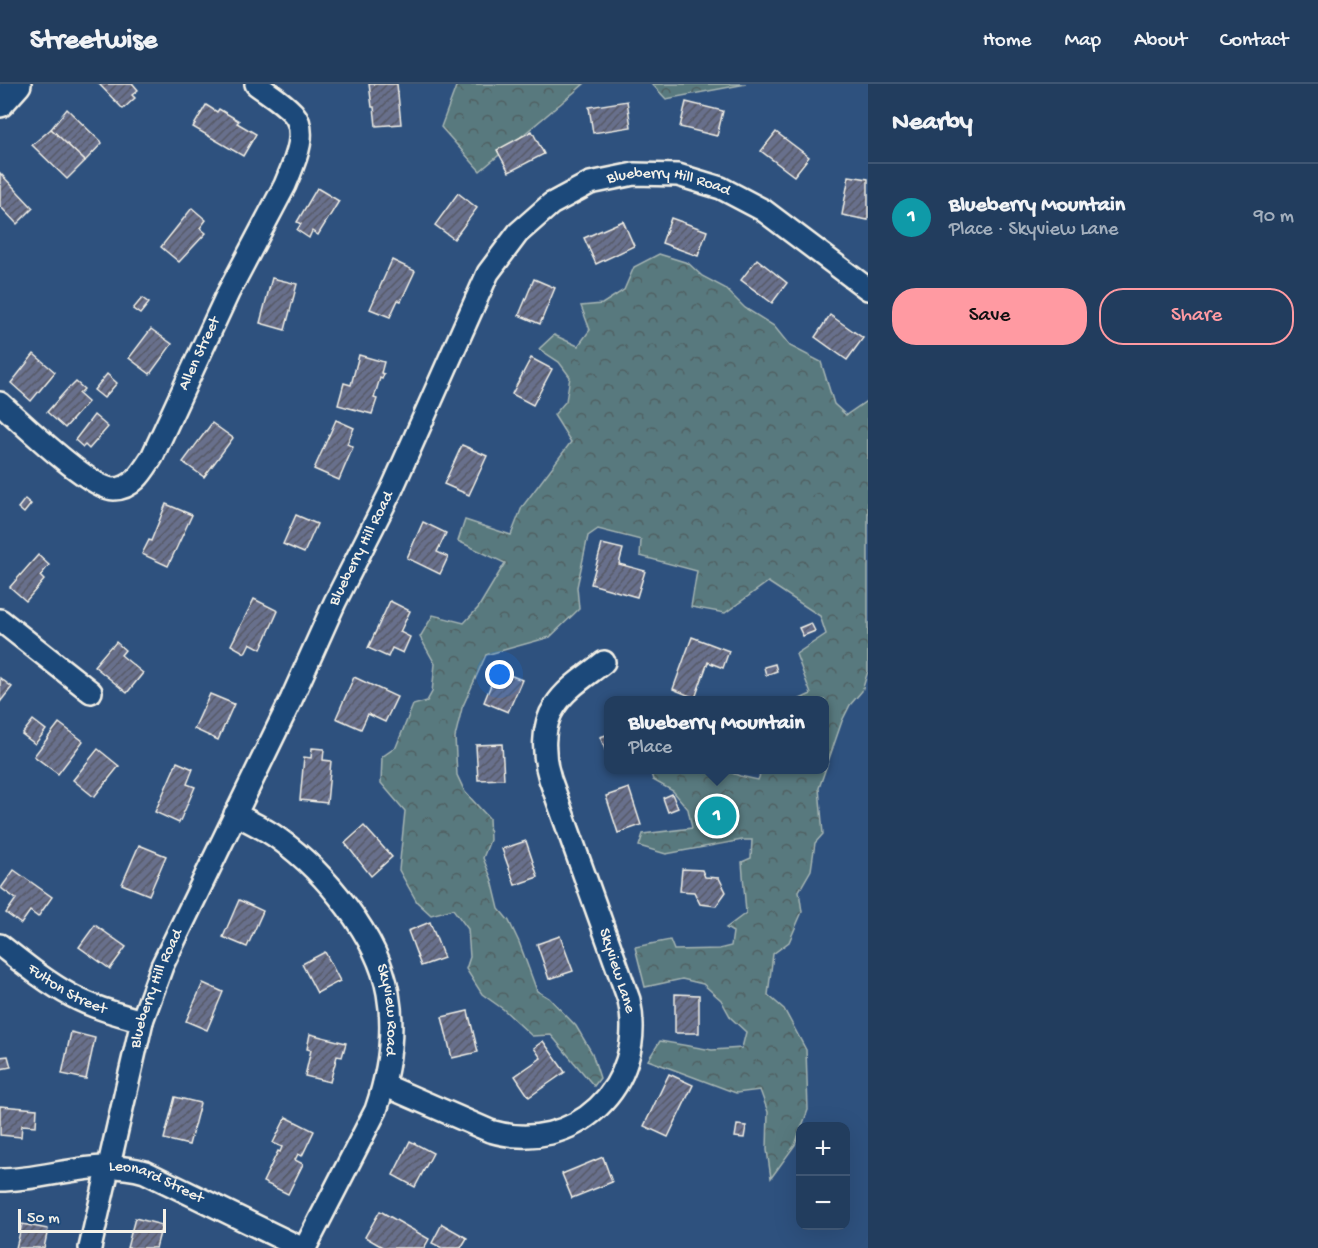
<!DOCTYPE html>
<meta charset="utf-8">
<style>
body{margin:0;font-family:"Gochi Hand",sans-serif;background:#2e4867;color:#f1f3f6}
.controls{position:absolute;right:18px;bottom:18px;display:grid;overflow:hidden;border-radius:12px;box-shadow:0 6px 24px #0002}
.controls button{width:54px;height:54px;display:grid;place-items:center;padding:0;border:0;border-bottom:2px solid #3f5673;background:#223d5e;color:#f1f3f6;font:30px sans-serif}
.scale{position:absolute;left:18px;bottom:15px;width:148px;box-sizing:border-box;padding-left:6px;border:3px solid #f4f1e8;border-top:0;font-size:16px;line-height:21px;white-space:nowrap;color:#f4f1e8;-webkit-text-stroke:4px #1f4a7a;paint-order:stroke}
.you{position:absolute;left:500px;top:591px;width:21px;height:21px;margin:-15px;border:4px solid #fff;border-radius:50%;background:#1a73e8;box-shadow:0 0 0 9px #1a73e833}
.badge{display:grid;place-items:center;width:39px;height:39px;border-radius:50%;background:#ff9aa2;color:#fff;font-size:20px;font-weight:700}
.pin{position:absolute;translate:-50% -50%;border:3px solid #fff;box-shadow:0 2px 6px #0006}
.popup{position:absolute;left:604px;top:612px;width:225px;height:78px;box-sizing:border-box;display:grid;place-content:center;border-radius:12px;background:#223d5e;filter:drop-shadow(0 2px 4px #0005);font-size:20px;white-space:nowrap;color:#a2aebc}
.popup b{font-size:22px;color:#f1f3f6}
.popup::after{content:'';position:absolute;left:50%;top:100%;margin-left:-12px;border:12px solid transparent;border-top-color:#223d5e}
.list{margin:0;padding:0;list-style:none}
h2{display:flex;justify-content:space-between;align-items:center;height:78px;margin:0;padding:0 24px;font-size:26px}
h2 small{font-size:20px;font-weight:400;color:#a2aebc}
.list li{display:grid;grid-template-columns:39px 1fr auto;gap:18px;align-items:center;box-sizing:border-box;height:108px;padding:0 24px;border-top:2px solid #3f5673}
.list b{display:block;font-size:22px;white-space:nowrap}
.list p{margin:0;font-size:20px;white-space:nowrap;color:#a2aebc}
.list em{font-size:20px;font-style:normal;color:#a2aebc}
.actions{display:flex;gap:12px;padding:18px 24px}
.actions a{flex:1;padding:14px 0;border:2px solid #ff9aa2;border-radius:24px;text-align:center;font-size:21px;color:#ff9aa2}
.actions .main{background:#ff9aa2;color:#111}
.map{position:relative;flex:none;width:868px;height:1164px;overflow:hidden}
header{display:flex;align-items:center;gap:36px;box-sizing:border-box;height:84px;padding:0 30px;background:#223d5e;border-bottom:2px solid #3f5673}
header strong{font-size:28px}
nav{display:flex;gap:33px;margin-inline-start:auto;font-size:21px}
main{display:flex}
aside{flex:1;background:#223d5e}
.map>svg:first-child{display:block}
.forest{fill:url(#forest-crowns);stroke:#a6b5b3;stroke-width:1.5}
.building{fill:url(#building-hatch);stroke:#f4f1e8;stroke-width:1.5}
.lines{fill:none;stroke-linecap:round;stroke-linejoin:round}
.minor-casing{stroke:#f4f1e8;stroke-width:26}
.tertiary-casing{stroke:#f4f1e8;stroke-width:32}
.minor{stroke:#1f4a7a;stroke-width:21}
.tertiary{stroke:#1f4a7a;stroke-width:27}
.labels{text-anchor:middle;dominant-baseline:central;stroke-width:5;stroke-linejoin:round;paint-order:stroke}
.street-label{font-size:16px;fill:#f4f1e8;stroke:#1f4a7a}
</style>
<header>
<strong>Streetwise</strong>
<nav><a>Home</a><a>Map</a><a>About</a><a>Contact</a></nav>
</header>
<main>
<div class="map">
<svg width="868" height="1164" viewBox="0 0 868 1164">
<defs>
<pattern id="forest-crowns" width="20" height="18" patternUnits="userSpaceOnUse" patternTransform="scale(1.5)"><rect width="20" height="18" fill="#58797e"/><path d="M2 6a3 3 0 1 1 6 0M12 15a3 3 0 1 1 6 0" fill="none" stroke="#506062"/></pattern>
<pattern id="building-hatch" width="6" height="6" patternUnits="userSpaceOnUse" patternTransform="scale(1.5)"><rect width="6" height="6" fill="#686f8c"/><path d="M-1 1l2-2M0 6l6-6M5 7l2-2" fill="none" stroke="#575a66"/></pattern>
</defs>
<rect width="100%" height="100%" fill="#2e517e"/>
<filter id="ink" filterUnits="userSpaceOnUse"><feTurbulence type="fractalNoise" baseFrequency=".0167" numOctaves="2"/><feDisplacementMap in="SourceGraphic" scale="12" xChannelSelector="R" yChannelSelector="G"/><feConvolveMatrix kernelMatrix="1 2 1 2 8 2 1 2 1" color-interpolation-filters="sRGB"/></filter>
<g filter="url(#ink)">
<g class="forest">
<polygon points="457,0 584,0 480,87 441,43"/>
<polygon points="652,0 746,0 666,15"/>
<polygon points="659,170 688,179 702,192 725,204 745,224 774,242 790,262 821,278 834,320 846,331 868,316 868,587 862,607 850,621 842,637 819,704 823,750 815,759 811,786 799,807 802,828 789,858 773,870 768,911 784,925 806,966 808,1026 795,1061 771,1094 767,1066 768,1028 760,1006 736,1009 648,976 660,957 712,966 742,964 746,948 731,934 721,916 703,900 682,895 645,903 635,863 670,856 674,866 719,865 731,862 733,848 726,844 746,829 742,778 751,774 752,756 742,756 666,770 639,762 643,750 692,744 688,725 673,707 653,696 650,686 724,686 740,692 758,696 762,686 825,686 825,616 798,616 811,610 796,570 826,550 820,532 768,498 725,529 691,523 697,487 640,472 641,456 598,445 588,452 577,503 579,525 550,553 486,571 462,624 455,653 457,691 465,708 489,734 490,756 483,774 492,796 499,825 509,837 519,858 537,907 549,914 576,942 592,969 600,994 594,1002 551,951 532,952 503,925 482,910 466,885 470,873 468,845 453,825 431,831 417,818 399,786 405,727 381,699 382,673 396,663 413,621 427,617 432,608 435,580 420,553 433,531 464,539 478,524 505,479 458,457 465,436 511,451 522,423 571,358 554,331 566,317 570,293 559,278 539,265 554,251 578,262 590,246 581,222 602,220 624,206 634,183"/>
</g>
<g class="building">
<polygon points="99,0 133,0 138,6 132,11 135,14 123,25"/>
<polygon points="369,0 397,0 401,40 376,42 374,23 372,23"/>
<polygon points="627,17 631,43 593,49 589,23"/>
<polygon points="686,18 723,27 717,52 680,43"/>
<polygon points="206,21 217,28 219,25 239,37 237,39 256,50 243,72 193,43"/>
<polygon points="67,25 102,59 85,77 51,45"/>
<polygon points="51,45 85,77 67,95 32,61"/>
<polygon points="532,47 544,70 509,88 497,66"/>
<polygon points="776,48 809,73 794,92 761,67"/>
<polygon points="0,89 33,124 17,140 0,122"/>
<polygon points="849,92 868,95 868,136 842,131"/>
<polygon points="317,104 339,117 318,151 312,147 309,154 297,146 301,140 297,138"/>
<polygon points="458,109 477,124 454,155 435,141"/>
<polygon points="192,124 206,136 200,144 206,149 179,178 161,163"/>
<polygon points="671,134 707,147 698,172 662,159"/>
<polygon points="623,137 634,162 596,180 584,154"/>
<polygon points="757,175 787,199 772,219 741,196"/>
<polygon points="392,176 415,187 401,217 398,216 390,233 370,225"/>
<polygon points="272,194 297,200 285,246 260,239"/>
<polygon points="534,195 555,204 540,240 519,231"/>
<polygon points="142,214 149,219 140,230 133,225"/>
<polygon points="830,231 863,254 847,276 815,253"/>
<polygon points="151,245 172,260 150,290 129,274"/>
<polygon points="34,270 55,288 31,317 11,299"/>
<polygon points="359,271 384,278 381,289 384,290 382,295 380,294 374,314 377,315 372,330 338,321 344,299 351,301"/>
<polygon points="531,274 552,285 533,321 512,310"/>
<polygon points="107,290 117,299 104,314 94,306"/>
<polygon points="76,298 84,305 79,310 88,318 65,344 47,328 70,302 71,303"/>
<polygon points="94,331 108,343 89,365 85,361 83,363 75,356"/>
<polygon points="336,336 354,344 347,360 353,363 339,396 314,385"/>
<polygon points="212,339 233,354 204,393 183,378"/>
<polygon points="462,361 487,372 469,411 444,400"/>
<polygon points="25,415 31,420 24,429 18,424"/>
<polygon points="166,420 192,431 168,482 142,470 149,456 151,457"/>
<polygon points="296,431 317,440 304,469 283,460"/>
<polygon points="423,438 446,449 437,468 448,473 440,490 407,474"/>
<polygon points="602,460 623,465 619,480 645,487 637,513 591,500"/>
<polygon points="38,471 49,481 40,492 44,496 26,517 10,503"/>
<polygon points="254,515 278,527 261,565 250,559 245,569 231,561"/>
<polygon points="390,517 410,527 400,548 410,553 403,569 392,564 388,573 368,564"/>
<polygon points="811,539 815,547 803,552 799,544"/>
<polygon points="692,553 729,567 723,584 708,578 695,614 673,605"/>
<polygon points="116,558 125,566 121,571 143,589 127,609 94,582 111,562 112,563"/>
<polygon points="775,580 777,587 766,591 764,583"/>
<polygon points="497,586 522,596 508,628 484,618"/>
<polygon points="354,593 397,613 385,638 368,630 361,645 336,634"/>
<polygon points="0,594 12,603 0,618"/>
<polygon points="210,610 234,620 218,656 194,645"/>
<polygon points="33,636 46,646 35,660 22,650"/>
<polygon points="59,639 83,657 58,690 34,672"/>
<polygon points="609,650 609,675 600,653"/>
<polygon points="502,660 504,695 478,696 476,661"/>
<polygon points="312,664 324,665 323,676 331,677 327,719 300,716 304,673 311,674"/>
<polygon points="98,665 119,682 94,713 73,696"/>
<polygon points="177,678 193,685 187,700 195,703 179,739 155,728"/>
<polygon points="629,704 641,741 618,749 606,712"/>
<polygon points="672,710 678,724 668,728 663,714"/>
<polygon points="364,742 392,773 371,792 345,759"/>
<polygon points="526,757 538,793 515,801 502,765"/>
<polygon points="139,761 166,772 149,811 122,800"/>
<polygon points="682,785 702,786 705,793 719,794 726,808 716,822 700,820 694,808 680,807"/>
<polygon points="14,786 52,813 38,833 30,827 21,840 6,829 16,815 1,804"/>
<polygon points="239,816 263,827 247,863 223,853"/>
<polygon points="430,838 444,874 421,882 408,847"/>
<polygon points="95,841 126,863 110,885 79,863"/>
<polygon points="560,852 573,887 549,895 537,860"/>
<polygon points="325,868 340,897 317,909 302,880"/>
<polygon points="203,899 223,908 207,946 186,937"/>
<polygon points="675,910 699,911 699,949 675,949"/>
<polygon points="468,927 478,968 452,974 442,933"/>
<polygon points="71,948 95,954 86,995 62,990"/>
<polygon points="310,950 346,959 342,973 337,972 330,998 305,992 311,966 307,965"/>
<polygon points="543,957 565,988 529,1013 515,992 541,974 534,964"/>
<polygon points="8,972 11,983 0,985 0,973"/>
<polygon points="669,990 693,1001 668,1053 644,1042"/>
<polygon points="175,1013 200,1019 189,1061 164,1055"/>
<polygon points="0,1022 37,1025 36,1042 22,1041 21,1053 0,1051"/>
<polygon points="286,1033 314,1047 302,1072 298,1070 295,1076 303,1080 288,1110 263,1098 278,1067 280,1068 282,1063 273,1059"/>
<polygon points="737,1041 746,1042 744,1054 735,1053"/>
<polygon points="410,1057 433,1069 415,1103 393,1091"/>
<polygon points="603,1073 612,1098 572,1114 562,1090"/>
<polygon points="380,1127 429,1155 424,1164 384,1164 365,1153"/>
<polygon points="135,1134 162,1141 156,1164 127,1164"/>
<polygon points="22,1140 48,1145 44,1164 16,1164"/>
<polygon points="442,1140 467,1154 461,1164 442,1164 432,1159"/>
</g>
<g class="lines">
<g class="minor-casing">
<g id="minor">
<path id="s1" d="M 0,319 C 20,337 90,405 114,405 C 133,405 143,387 152,373 L 228,209 L 285,101 C 293,81 310,48 293,29 C 283,18 268,9 256,0"/>
<polyline points="0,536 91,608"/>
<path id="s2" d="M 235,730 C 250,738 266,745 279,755 C 325,788 378,852 388,909 C 395,949 389,988 376,1026 L 305,1164"/>
<path id="s3" d="M 0,861 C 23,879 46,898 72,912 C 94,924 118,930 142,937"/>
<path d="M 384,1001 L 490,1047 C 574,1072 648,1002 629,916 L 550,695 C 543,673 541,642 555,622 C 566,604 588,591 604,578"/>
<path id="s4" d="M 0,1096 C 49,1096 96,1073 145,1088 L 301,1164"/>
<path id="s5" d="M 90,1164 L 142,937 L 162,882 L 291,616 L 335,518 L 391,407 L 488,189 L 518,149 L 551,120 L 590,99 L 634,90 L 678,91 L 721,104 L 763,126 L 868,205"/>
</g>
</g>
<g class="tertiary-casing">
<polyline id="tertiary" points="0,19 17,0"/>
</g>
<use href="#minor" class="minor"/>
<use href="#tertiary" class="tertiary"/>
</g>
</g>
<g class="labels">
<g class="street-label">
<text stroke="none"><textPath href="#s5" startOffset="1276">Blueberry Hill Road</textPath></text>
<text stroke="none"><textPath href="#s1" startOffset="310">Allen Street</textPath></text>
<text stroke="none"><textPath href="#s5" startOffset="754">Blueberry Hill Road</textPath></text>
<text transform="translate(616 887) rotate(72)">Skyview Lane</text>
<text stroke="none"><textPath href="#s3" startOffset="81">Fulton Street</textPath></text>
<text stroke="none"><textPath href="#s5" startOffset="268">Blueberry Hill Road</textPath></text>
<text stroke="none"><textPath href="#s2" startOffset="260">Skyview Road</textPath></text>
<text stroke="none"><textPath href="#s4" startOffset="160">Leonard Street</textPath></text>
</g>
</g>
</svg>
<div class="controls">
<button>+</button>
<button>−</button>
</div>
<div class="scale">50 m</div>
<div class="you"></div>
<div class="pin badge" style="left:717px;top:732px;background:#0f9aa8">1</div>
<div class="popup"><b>Blueberry Mountain</b>Place</div>
</div>
<aside>
<h2>Nearby<small></small></h2>
<ul class="list">
<li><span class="badge" style="background:#0f9aa8">1</span><div><b>Blueberry Mountain</b><p>Place · Skyview Lane</p></div><em>90 m</em></li>
</ul>
<div class="actions"><a class="main">Save</a><a>Share</a></div>
</aside>
</main>
